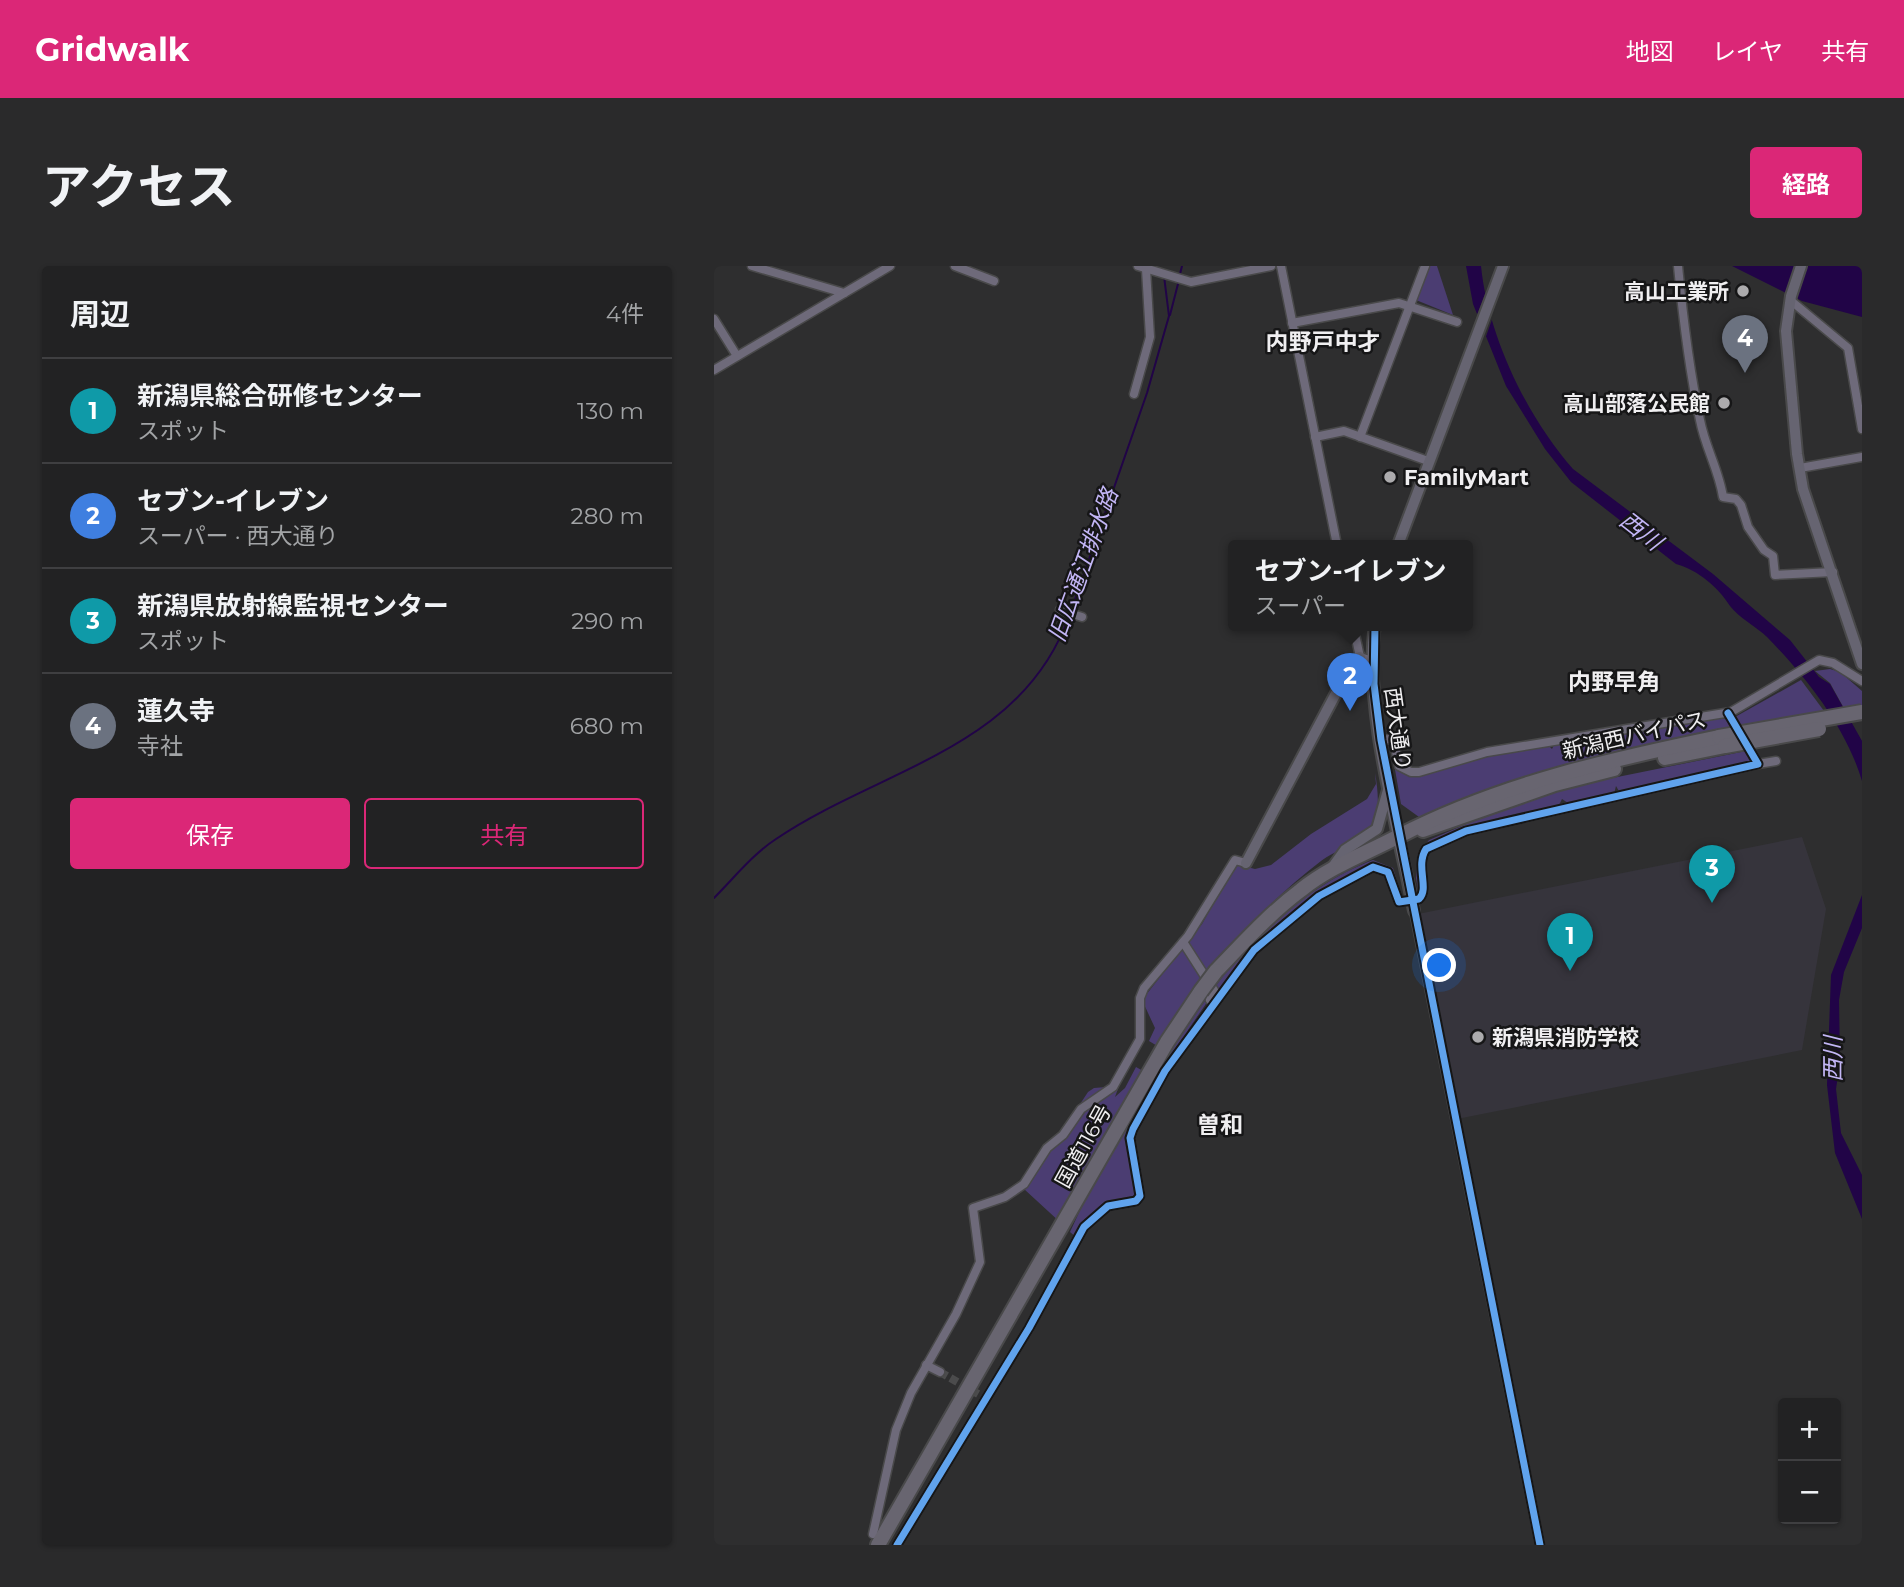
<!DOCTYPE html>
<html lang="ja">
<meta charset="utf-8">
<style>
body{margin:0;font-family:Montserrat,"Noto Sans JP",sans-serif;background:#2a2a2b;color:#f1f3f6}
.controls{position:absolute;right:21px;bottom:21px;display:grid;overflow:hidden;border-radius:7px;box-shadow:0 2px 5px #0004}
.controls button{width:63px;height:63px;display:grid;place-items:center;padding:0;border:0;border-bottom:2px solid #3f3f41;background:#222223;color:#f1f3f6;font:35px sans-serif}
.you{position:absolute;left:726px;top:700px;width:24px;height:24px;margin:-18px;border:5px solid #fff;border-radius:50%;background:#1a73e8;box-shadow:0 0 0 10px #1a73e833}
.badge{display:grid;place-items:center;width:46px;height:46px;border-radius:50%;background:#db2777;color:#fff;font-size:23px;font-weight:700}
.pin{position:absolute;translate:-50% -58px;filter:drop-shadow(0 2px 4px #0008)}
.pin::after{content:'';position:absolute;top:37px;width:24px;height:21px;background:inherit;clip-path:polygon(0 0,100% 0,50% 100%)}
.popup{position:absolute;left:514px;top:274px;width:245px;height:91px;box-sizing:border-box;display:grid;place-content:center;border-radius:7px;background:#222223;filter:drop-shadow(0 2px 5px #0005);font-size:23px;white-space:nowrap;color:#a2a4a6}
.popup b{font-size:26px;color:#f1f3f6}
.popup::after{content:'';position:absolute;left:50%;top:100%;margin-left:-14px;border:14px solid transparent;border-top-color:#222223}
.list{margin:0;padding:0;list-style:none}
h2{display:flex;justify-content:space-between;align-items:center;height:91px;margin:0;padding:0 28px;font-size:30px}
h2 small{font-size:23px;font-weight:400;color:#a2a4a6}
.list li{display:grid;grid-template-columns:46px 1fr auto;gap:21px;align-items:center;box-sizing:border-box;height:105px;padding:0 28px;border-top:2px solid #3f3f41}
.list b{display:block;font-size:26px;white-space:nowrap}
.list p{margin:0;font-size:23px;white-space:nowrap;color:#a2a4a6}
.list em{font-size:23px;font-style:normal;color:#a2a4a6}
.actions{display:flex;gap:14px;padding:21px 28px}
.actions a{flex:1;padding:16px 0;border:2px solid #db2777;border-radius:7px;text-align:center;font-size:24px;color:#db2777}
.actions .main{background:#db2777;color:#fff}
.map{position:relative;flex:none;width:1148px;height:1279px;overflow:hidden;border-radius:7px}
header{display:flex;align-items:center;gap:42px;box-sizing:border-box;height:98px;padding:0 35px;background:#db2777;color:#fff}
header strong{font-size:33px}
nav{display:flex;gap:38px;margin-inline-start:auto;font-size:24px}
.intro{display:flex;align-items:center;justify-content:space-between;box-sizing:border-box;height:168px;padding:0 42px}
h1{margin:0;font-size:49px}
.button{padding:18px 32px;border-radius:7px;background:#db2777;color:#fff;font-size:24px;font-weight:700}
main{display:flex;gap:42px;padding:0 42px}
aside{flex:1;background:#222223;border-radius:7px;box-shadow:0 2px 5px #0004}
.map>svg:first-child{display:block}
.built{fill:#36343c}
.green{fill:#4b3d72}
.water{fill:#210447}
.pier{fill:#2e2e2f}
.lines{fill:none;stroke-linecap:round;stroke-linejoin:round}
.stream{stroke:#210447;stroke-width:2}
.street-tunnel{stroke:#4b4b4c;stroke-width:8;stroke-dasharray:8 4;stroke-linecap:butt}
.street-casing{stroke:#49494a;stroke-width:11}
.secondary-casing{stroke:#49494a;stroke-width:14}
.highway-casing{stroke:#49494a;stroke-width:18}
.street{stroke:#6e6a7a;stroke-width:8}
.secondary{stroke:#666471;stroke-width:10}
.highway{stroke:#686570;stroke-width:14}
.highway-bridge-casing{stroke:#49494a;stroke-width:18;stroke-linecap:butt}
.highway-bridge{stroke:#686570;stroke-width:14}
.cycleway-casing{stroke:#161617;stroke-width:11}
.cycleway{stroke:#60a3ed;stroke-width:7}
.poi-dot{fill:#acabad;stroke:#161617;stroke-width:2.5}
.labels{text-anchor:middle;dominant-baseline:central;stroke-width:5;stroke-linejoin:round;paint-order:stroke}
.poi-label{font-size:21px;font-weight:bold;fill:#f0eff1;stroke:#161617;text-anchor:end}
.street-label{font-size:21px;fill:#f0eff1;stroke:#161617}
.neighbourhood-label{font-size:23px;font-weight:bold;fill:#f0eff1;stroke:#161617}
.water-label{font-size:23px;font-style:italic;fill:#c3b6f6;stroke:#161617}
</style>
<header>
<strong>Gridwalk</strong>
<nav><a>地図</a><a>レイヤ</a><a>共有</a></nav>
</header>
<div class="intro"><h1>アクセス</h1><a class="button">経路</a></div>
<main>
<aside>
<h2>周辺<small>4件</small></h2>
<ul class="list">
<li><span class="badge" style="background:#0f9aa8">1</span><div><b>新潟県総合研修センター</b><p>スポット</p></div><em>130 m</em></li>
<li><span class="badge" style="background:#3f7fe0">2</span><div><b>セブン-イレブン</b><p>スーパー · 西大通り</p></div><em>280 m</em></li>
<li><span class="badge" style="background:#0f9aa8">3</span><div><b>新潟県放射線監視センター</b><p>スポット</p></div><em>290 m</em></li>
<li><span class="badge" style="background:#6b7280">4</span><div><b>蓮久寺</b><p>寺社</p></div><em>680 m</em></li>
</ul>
<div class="actions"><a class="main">保存</a><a>共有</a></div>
</aside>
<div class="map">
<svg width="1148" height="1279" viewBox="0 0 1148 1279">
<rect width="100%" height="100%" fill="#2e2e2f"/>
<polygon class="built" points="1088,571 1112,643 1088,784 743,853 704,648"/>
<g class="green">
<polygon points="715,0 723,0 739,49 702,34"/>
<polygon points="1116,403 1126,406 1148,425 1148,443 1132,446 1116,417 1101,405"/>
<polygon points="1087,414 1113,449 1024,459 1021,451"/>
<polygon points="1000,453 1014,453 1018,461 995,469 846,501 705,551 687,538 679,492 690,507 833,478 838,483 841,477 886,471 892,475 897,469"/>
<path d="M 1032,485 L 1037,497 L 906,527 L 902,520 L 900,528 L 854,537 L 848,533 L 845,539 L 784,552 L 716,577 C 697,593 711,608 705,629 L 702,612 L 704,588 L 715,574 L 799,538 L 854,521 Z"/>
<path d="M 661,507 C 664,523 666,545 660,559 C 655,571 619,586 607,595 C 564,628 526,666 494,710 L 473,676 L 488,658 L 521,598 L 541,603 L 557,599 L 597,568 L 653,533 L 662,518 Z"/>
<path d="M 659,594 L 679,602 L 682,612 L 667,599 L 654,599 L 557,665 L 505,727 L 501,721 C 537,670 600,616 659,594 Z"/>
<polygon points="468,683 489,715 445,781 435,775 441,762 428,734"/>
<polygon points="498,725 498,729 474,764 473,772 414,869 422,929 402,935 363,972 356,966 368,940 458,781"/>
<polygon points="422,801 431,806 347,957 310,923 374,826 380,822 405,820 401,831 411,822"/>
</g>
<g class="water">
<path d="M 752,0 L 767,0 C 774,70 813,151 859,203 L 999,308 L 1076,374 L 1105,411 L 1116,418 L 1148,475 L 1148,515 C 1132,461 1092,411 1053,371 C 1043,361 1025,352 1016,340 C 1004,321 984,304 962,298 L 857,216 L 831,183 L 792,120 L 759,38 Z"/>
<polygon points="1018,0 1148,0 1148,51 1088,35"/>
<polygon points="1148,629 1148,662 1130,706 1125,734 1126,796 1122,823 1127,867 1148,909 1148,953 1121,887 1113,819 1117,709"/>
</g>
<polygon class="pier" points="774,20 781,45 770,76 761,54"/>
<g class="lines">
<g class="stream">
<polyline points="466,8 468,0"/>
<polyline points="456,49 465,14"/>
<polyline points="357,345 433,127 455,50 450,10"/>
<path d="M 0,632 C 19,613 39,588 62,573 C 165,503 308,483 355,350"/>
</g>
<polyline class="street-tunnel" points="226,1106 266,1129"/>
<g class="street-casing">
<g id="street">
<polyline points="38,0 130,27"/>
<polyline points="241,0 280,15"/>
<polyline points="424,0 477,16 557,0"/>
<polyline points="567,0 623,279"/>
<path d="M 964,0 C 969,52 975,103 986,154 C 991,181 1005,204 1009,231 L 1022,233 L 1027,239 L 1034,261 L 1050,284 L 1059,290 L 1061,309 L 1119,306"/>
<polyline points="1076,34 1134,82 1148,163"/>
<polyline points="0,53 23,90"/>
<polyline points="578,57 685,37 743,56"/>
<polyline points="0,104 176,0"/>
<polyline points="420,128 436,71 432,3"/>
<polyline points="601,171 630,165 714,195"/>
<polyline points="646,171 711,0"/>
<polyline points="1086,202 1148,191"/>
<polyline points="346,344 368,351"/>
<polyline points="639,359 646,391 659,395"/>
<polyline points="667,474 677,473 680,476 685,500 697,506 705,506 773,486 1017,446 1105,394 1119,397 1148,415"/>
<polyline points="1044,498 1062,495"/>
<polyline points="700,645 826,1279"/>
<polyline points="469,676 501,726 496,734"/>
<polyline points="212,1099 226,1106"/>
<polyline points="159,1268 182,1164 197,1127 242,1048 266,996 259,942 291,931 310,918 333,882 349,869 367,843 399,821 426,773 426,732 430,722 474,670 521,594 532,597"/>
<path d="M 183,1279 L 315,1062 L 370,961 L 394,940 L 422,935 L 426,930 L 416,872 L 419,863 L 451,805 L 540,684 L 605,630 L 659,601 L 674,606 L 685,636 L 705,633 C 716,623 701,600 712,583 L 752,565 L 1044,498 L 1014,447"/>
</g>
</g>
<g class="secondary-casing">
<g id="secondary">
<polyline points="1087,0 1077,30 1072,65 1083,188 1089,223 1148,398"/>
<polyline points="684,279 789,0"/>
<path d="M 661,359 C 649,441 684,562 700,645"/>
<polyline points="532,597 638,397 646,391"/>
<polyline points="618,602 631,584 663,563 674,524"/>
</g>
</g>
<g class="highway-casing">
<g id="highway">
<polyline points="951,492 1011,480"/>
<polyline points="709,564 841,518 900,503"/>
<path d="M 502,705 C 529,677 555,648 587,624 C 617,600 651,588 685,570 C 786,518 894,494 1005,471"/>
<polyline points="164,1279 453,776 487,725"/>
</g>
</g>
<use href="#street" class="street"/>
<use href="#secondary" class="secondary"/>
<use href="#highway" class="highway"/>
<g class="highway-bridge-casing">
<g id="highway-bridge">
<polyline points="1005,471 1148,446"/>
<polyline points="1011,480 1105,463"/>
<polyline points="487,725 502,705"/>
</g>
</g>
<use href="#highway-bridge" class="highway-bridge"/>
<g class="cycleway-casing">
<g id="cycleway">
<polyline points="661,359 660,418 667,474 826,1279"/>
<path d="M 183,1279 L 315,1062 L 370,961 L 394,940 L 422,935 L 426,930 L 416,872 L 419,863 L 451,805 L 540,684 L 605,630 L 659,601 L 674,606 L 685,636 L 705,633 C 716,623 701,600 712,583 L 752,565 L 1044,498 L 1014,447"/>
</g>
</g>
<use href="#cycleway" class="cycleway"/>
</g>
<g class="poi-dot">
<circle cx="1029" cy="25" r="7"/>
<circle cx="1010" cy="137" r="7"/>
<circle cx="676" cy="211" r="7"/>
<circle cx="764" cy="771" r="7"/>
</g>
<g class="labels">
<g class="poi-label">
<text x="1015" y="25">高山工業所</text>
<text x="996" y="137">高山部落公民館</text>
<text x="690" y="211" text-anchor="start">FamilyMart</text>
<text x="778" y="771" text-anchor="start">新潟県消防学校</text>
</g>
<g class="street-label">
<text transform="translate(684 463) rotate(82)">西大通り</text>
<text transform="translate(920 469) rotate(-13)">新潟西バイパス</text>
<text transform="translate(369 880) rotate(-61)">国道116号</text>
</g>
<g class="neighbourhood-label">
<text x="609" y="76">内野戸中才</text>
<text x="900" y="416">内野早角</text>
<text x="506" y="859">曽和</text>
</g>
<g class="water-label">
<text transform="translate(927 265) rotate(38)">西川</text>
<text transform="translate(369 299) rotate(-70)">旧広通江排水路</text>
<text transform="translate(1119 793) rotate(-90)">西川</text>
</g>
</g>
</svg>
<div class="controls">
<button>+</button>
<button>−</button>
</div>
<div class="you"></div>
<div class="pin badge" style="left:856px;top:705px;background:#0f9aa8">1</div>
<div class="pin badge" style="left:636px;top:445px;background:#3f7fe0">2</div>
<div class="popup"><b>セブン-イレブン</b>スーパー</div>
<div class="pin badge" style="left:998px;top:637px;background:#0f9aa8">3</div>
<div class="pin badge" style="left:1031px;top:107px;background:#6b7280">4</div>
</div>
</main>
